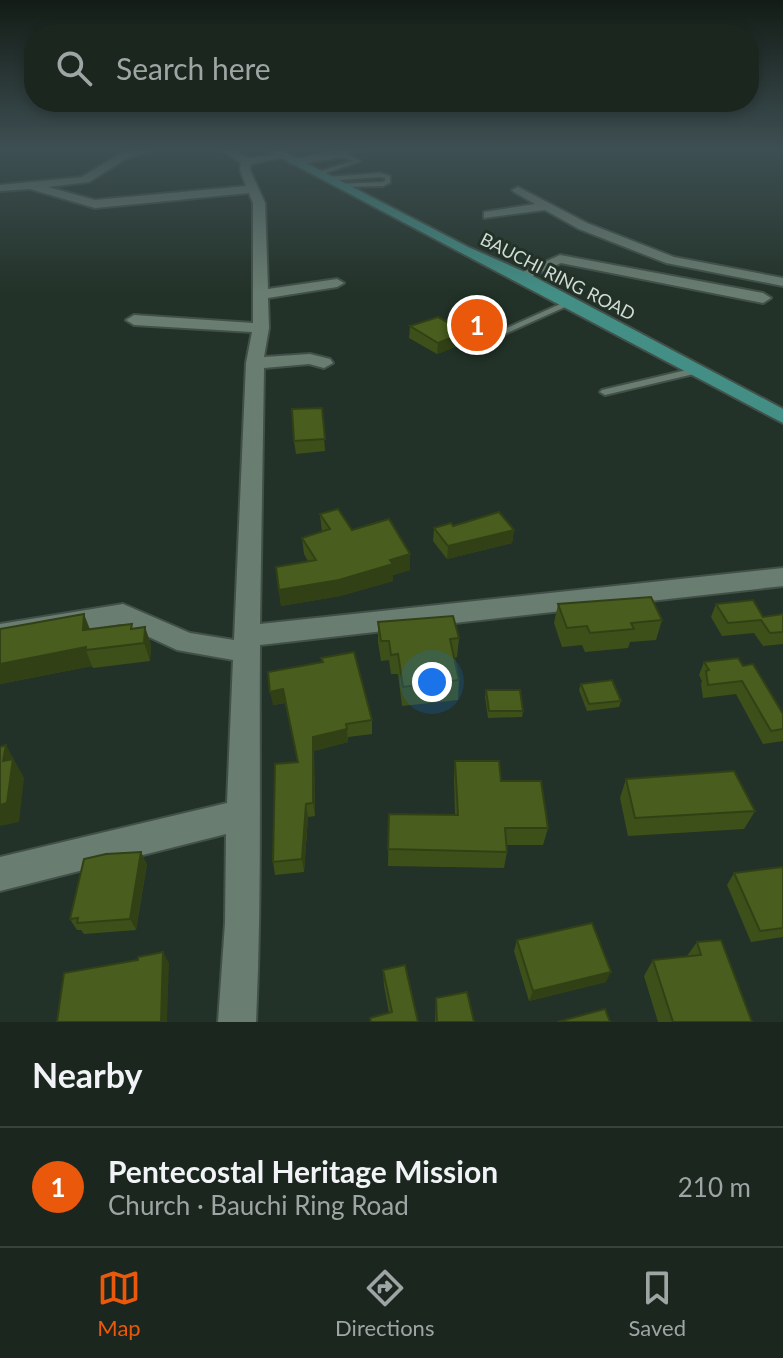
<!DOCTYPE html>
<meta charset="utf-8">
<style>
body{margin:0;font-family:Lato,sans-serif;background:#232e27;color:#f1f3f6}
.you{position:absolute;left:432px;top:682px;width:28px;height:28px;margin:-20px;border:6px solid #fff;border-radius:50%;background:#1a73e8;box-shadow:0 0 0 12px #1a73e833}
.badge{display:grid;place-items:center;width:52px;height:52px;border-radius:50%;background:#ea580c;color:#fff;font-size:26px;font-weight:700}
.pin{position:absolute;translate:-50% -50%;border:4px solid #fff;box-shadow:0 2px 8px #0006}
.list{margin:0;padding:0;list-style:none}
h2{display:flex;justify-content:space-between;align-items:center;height:104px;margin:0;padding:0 32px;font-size:34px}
h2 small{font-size:26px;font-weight:400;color:#9fa5a4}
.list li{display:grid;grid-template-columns:52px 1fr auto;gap:24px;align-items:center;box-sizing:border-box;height:120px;padding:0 32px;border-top:2px solid #38433c}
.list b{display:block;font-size:30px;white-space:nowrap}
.list p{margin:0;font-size:26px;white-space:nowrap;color:#9fa5a4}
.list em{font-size:26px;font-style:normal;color:#9fa5a4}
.icon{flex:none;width:44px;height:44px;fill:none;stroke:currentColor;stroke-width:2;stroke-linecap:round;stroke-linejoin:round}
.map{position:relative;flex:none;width:783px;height:1022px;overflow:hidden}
.search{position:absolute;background:#1a261e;box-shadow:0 4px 12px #0003;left:24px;right:24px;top:24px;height:88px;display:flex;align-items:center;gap:20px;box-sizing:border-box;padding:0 28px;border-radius:32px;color:#9fa5a4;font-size:30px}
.sheet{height:224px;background:#1a261e}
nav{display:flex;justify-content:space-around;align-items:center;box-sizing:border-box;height:112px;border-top:2px solid #38433c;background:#1a261e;font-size:22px;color:#9fa5a4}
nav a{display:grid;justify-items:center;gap:4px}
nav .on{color:#ea580c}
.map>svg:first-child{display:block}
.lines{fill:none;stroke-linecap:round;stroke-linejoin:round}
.lane-casing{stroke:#415048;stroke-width:4}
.street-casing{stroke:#415048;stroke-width:4}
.primary-casing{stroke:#415048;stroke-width:4}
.lane{fill:#6a7d71;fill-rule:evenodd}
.street{fill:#6a7d71;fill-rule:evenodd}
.primary{fill:#438e85;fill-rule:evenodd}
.wall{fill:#3e501a}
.shaded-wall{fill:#324115}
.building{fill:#485d1e;stroke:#324115;stroke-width:2}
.labels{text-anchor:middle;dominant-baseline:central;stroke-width:6;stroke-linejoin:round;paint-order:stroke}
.far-street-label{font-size:18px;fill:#d0dbd4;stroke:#223228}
</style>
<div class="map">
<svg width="783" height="1022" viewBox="0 0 783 1022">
<rect width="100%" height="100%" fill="#223228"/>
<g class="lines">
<g class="lane-casing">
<g id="lane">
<polygon points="345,153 361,161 317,176 315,173 353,161 344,157 300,164 297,162"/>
<polygon points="380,173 390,176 390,183 383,186 339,187 337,184 382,182 385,181 385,178 380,177 326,181 323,179 326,177"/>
<polygon points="567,301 574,303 496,338 490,338 489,336"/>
<polygon points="695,368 699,371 698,373 605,395 600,392 602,390"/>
</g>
</g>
<g class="street-casing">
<g id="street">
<path d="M 134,150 L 152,150 L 127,158 L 89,182 L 48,187 L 95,200 L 246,186 L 240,170 L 241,163 L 222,150 L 234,150 L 248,158 L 285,153 L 285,157 L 251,164 L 250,170 L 265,203 L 268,289 L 337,279 L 344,283 L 337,287 L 268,298 L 269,328 L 264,357 L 310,354 L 330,359 L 333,363 L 324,368 L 309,364 L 264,368 L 260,624 L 783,568 L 783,586 L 260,645 C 259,770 262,896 256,1022 L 218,1022 L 225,923 L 226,834 L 0,891 L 0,857 L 227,803 L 233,660 L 177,650 L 121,624 L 0,644 L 0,624 L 123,604 L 190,633 L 234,640 L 246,363 L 252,332 L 134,325 L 126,320 L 134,315 L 253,323 L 253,203 L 249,193 L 95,208 L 30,189 L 0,191 L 0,185 L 82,177 L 119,154 Z"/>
<polygon points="336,150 360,150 292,164 287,161"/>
<polygon points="518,187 587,223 674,257 783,278 783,286 666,263 579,229 545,210 484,218 484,212 535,204 514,192 512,190"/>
<polygon points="560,255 763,293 771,298 763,303 561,263 526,279 516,279 514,276"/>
</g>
</g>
<g class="primary-casing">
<polygon id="primary" points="267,150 281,150 468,247 527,273 783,409 783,423"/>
</g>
<use href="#lane" class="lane"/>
<use href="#street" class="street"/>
<use href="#primary" class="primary"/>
</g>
<g class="wall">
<polygon points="410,326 466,332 465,343 437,354 409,338"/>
<polygon points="322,408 325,451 296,454 294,441"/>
<polygon points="320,514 352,530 410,554 410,570 393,575 393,581 340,596 281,606 276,567 308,561 304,554 302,538 322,532"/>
<polygon points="453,526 514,530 512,543 447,559 433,541 434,528"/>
<polygon points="558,604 662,620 656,640 630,642 628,648 585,652 582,645 562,647 554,623"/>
<polygon points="716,604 763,617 783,614 783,644 763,646 754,633 722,636 711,617"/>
<polygon points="378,622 459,638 457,657 454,658 459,680 458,700 402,706 398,674 391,674 389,660 381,661 378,642"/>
<polygon points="145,627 151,645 150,661 93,668 92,666 0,684 0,629 90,629 133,628"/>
<polygon points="321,658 372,720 372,734 348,737 348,742 314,751 315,816 308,817 304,872 275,875 273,862 298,762 285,703 273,705 321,662"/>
<polygon points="704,662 743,666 783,714 783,741 763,744 736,694 703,698 701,684 702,681 699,675"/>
<polygon points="581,684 621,701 619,707 587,711 579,690"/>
<polygon points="486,690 523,711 522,717 488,718 485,697"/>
<polygon points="455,761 501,781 548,828 543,845 507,845 507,852 504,868 388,866 389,814 455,815 454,778"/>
<polygon points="626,779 755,811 744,829 628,836 620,798"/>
<polygon points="147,864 136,930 84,934 81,930 77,930 70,919"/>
<polygon points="783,869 783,937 751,942 727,885 734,873"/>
<polygon points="517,940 606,982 529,1001 514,951"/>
<polygon points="697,942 752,1022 658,1022 644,976 653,960 687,956"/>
<polygon points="383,970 418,1022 389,1013 384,986"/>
<polygon points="436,998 474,1022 435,1022"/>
</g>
<g class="shaded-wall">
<polygon points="466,332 465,343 437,354 438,343"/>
<polygon points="514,530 512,543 447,559 448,546"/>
<polygon points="410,554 410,570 393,575 393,581 340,596 281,606 279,590"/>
<polygon points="84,614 91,632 83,630"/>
<polygon points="145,627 151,645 150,661 144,643"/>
<polygon points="86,647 86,650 92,666 0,684 0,664"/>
<polygon points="283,689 285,703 273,705 270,692"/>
<polygon points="347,729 348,742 314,751 315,816 313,803 313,737"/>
<polygon points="6,745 24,778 19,822 0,826 0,805"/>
<polygon points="306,804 308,817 304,872 302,859"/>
<polygon points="141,852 147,864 136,930 130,919"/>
<polygon points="163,952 169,963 167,1022 161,1022"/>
<polygon points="611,972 606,982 529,1001 533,991"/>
</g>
<g class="building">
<polygon points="438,317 466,332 438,343 410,326"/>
<polygon points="322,408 325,439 294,441 292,409"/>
<polygon points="338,509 352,530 389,519 410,554 390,560 393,564 339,580 279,590 276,567 316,560 302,538 330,529 320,514"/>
<polygon points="499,512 514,530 448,546 434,528 451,523 453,526"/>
<polygon points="651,597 662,620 631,623 634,629 590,633 587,626 567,628 558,604"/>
<polygon points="753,600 763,617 783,614 783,632 770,633 761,620 728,623 716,604"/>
<polygon points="84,614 83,630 132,624 131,629 145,627 144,643 86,650 86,647 0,664 0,629"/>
<polygon points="453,616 459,638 450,639 459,680 403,687 398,654 391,655 389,641 381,641 378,622"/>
<polygon points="354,652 372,720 346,724 347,729 313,737 313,803 306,804 302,859 273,862 275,764 298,762 283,689 270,692 268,672 323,662 321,658"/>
<polygon points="738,658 743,666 753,664 783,714 783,729 771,731 742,681 708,685 706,671 709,670 704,662"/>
<polygon points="612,680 621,701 589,704 581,684"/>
<polygon points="486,690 520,690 523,711 489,711"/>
<polygon points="6,745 3,761 13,759 7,803 0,805 0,747"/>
<polygon points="455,761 499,761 501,781 541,781 548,828 505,828 507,852 388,849 389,814 458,815"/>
<polygon points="734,771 755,811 635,818 626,779"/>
<polygon points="141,852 130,919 77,923 78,918 70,919 84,859 106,854"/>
<polygon points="782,867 783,869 783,928 760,931 734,873"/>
<polygon points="592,923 611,972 533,991 517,940"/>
<polygon points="721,940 752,1022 673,1022 653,960 701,955 697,942"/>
<polygon points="163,952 161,1022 57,1022 64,973 138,960 138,957"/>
<polygon points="405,965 418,1022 371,1022 370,1018 392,1012 383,970"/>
<polygon points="467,992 474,1022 437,1022 436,998"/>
<polygon points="605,1009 610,1022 557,1022"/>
</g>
<linearGradient id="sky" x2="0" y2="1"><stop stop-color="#131c16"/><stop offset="0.51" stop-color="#3e4f53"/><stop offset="1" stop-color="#3e4f53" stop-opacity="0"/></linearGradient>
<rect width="783" height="293" fill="url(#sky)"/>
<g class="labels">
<g class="far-street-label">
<text transform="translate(558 276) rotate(27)">BAUCHI RING ROAD</text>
</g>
</g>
</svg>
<div class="you"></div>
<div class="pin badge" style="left:477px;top:325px">1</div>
<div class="search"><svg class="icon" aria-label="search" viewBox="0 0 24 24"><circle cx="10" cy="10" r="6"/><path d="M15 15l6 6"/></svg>Search here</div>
</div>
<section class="sheet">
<h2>Nearby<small></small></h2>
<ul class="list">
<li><span class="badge">1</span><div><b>Pentecostal Heritage Mission</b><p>Church · Bauchi Ring Road</p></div><em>210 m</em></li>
</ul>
</section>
<nav>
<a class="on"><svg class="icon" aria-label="map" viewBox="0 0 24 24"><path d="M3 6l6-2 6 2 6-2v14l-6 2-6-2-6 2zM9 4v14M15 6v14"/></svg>Map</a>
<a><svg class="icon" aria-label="directions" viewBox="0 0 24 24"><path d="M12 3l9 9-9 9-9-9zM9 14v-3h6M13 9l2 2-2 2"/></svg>Directions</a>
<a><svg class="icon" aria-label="saved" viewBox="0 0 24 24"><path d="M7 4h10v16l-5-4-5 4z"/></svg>Saved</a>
</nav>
